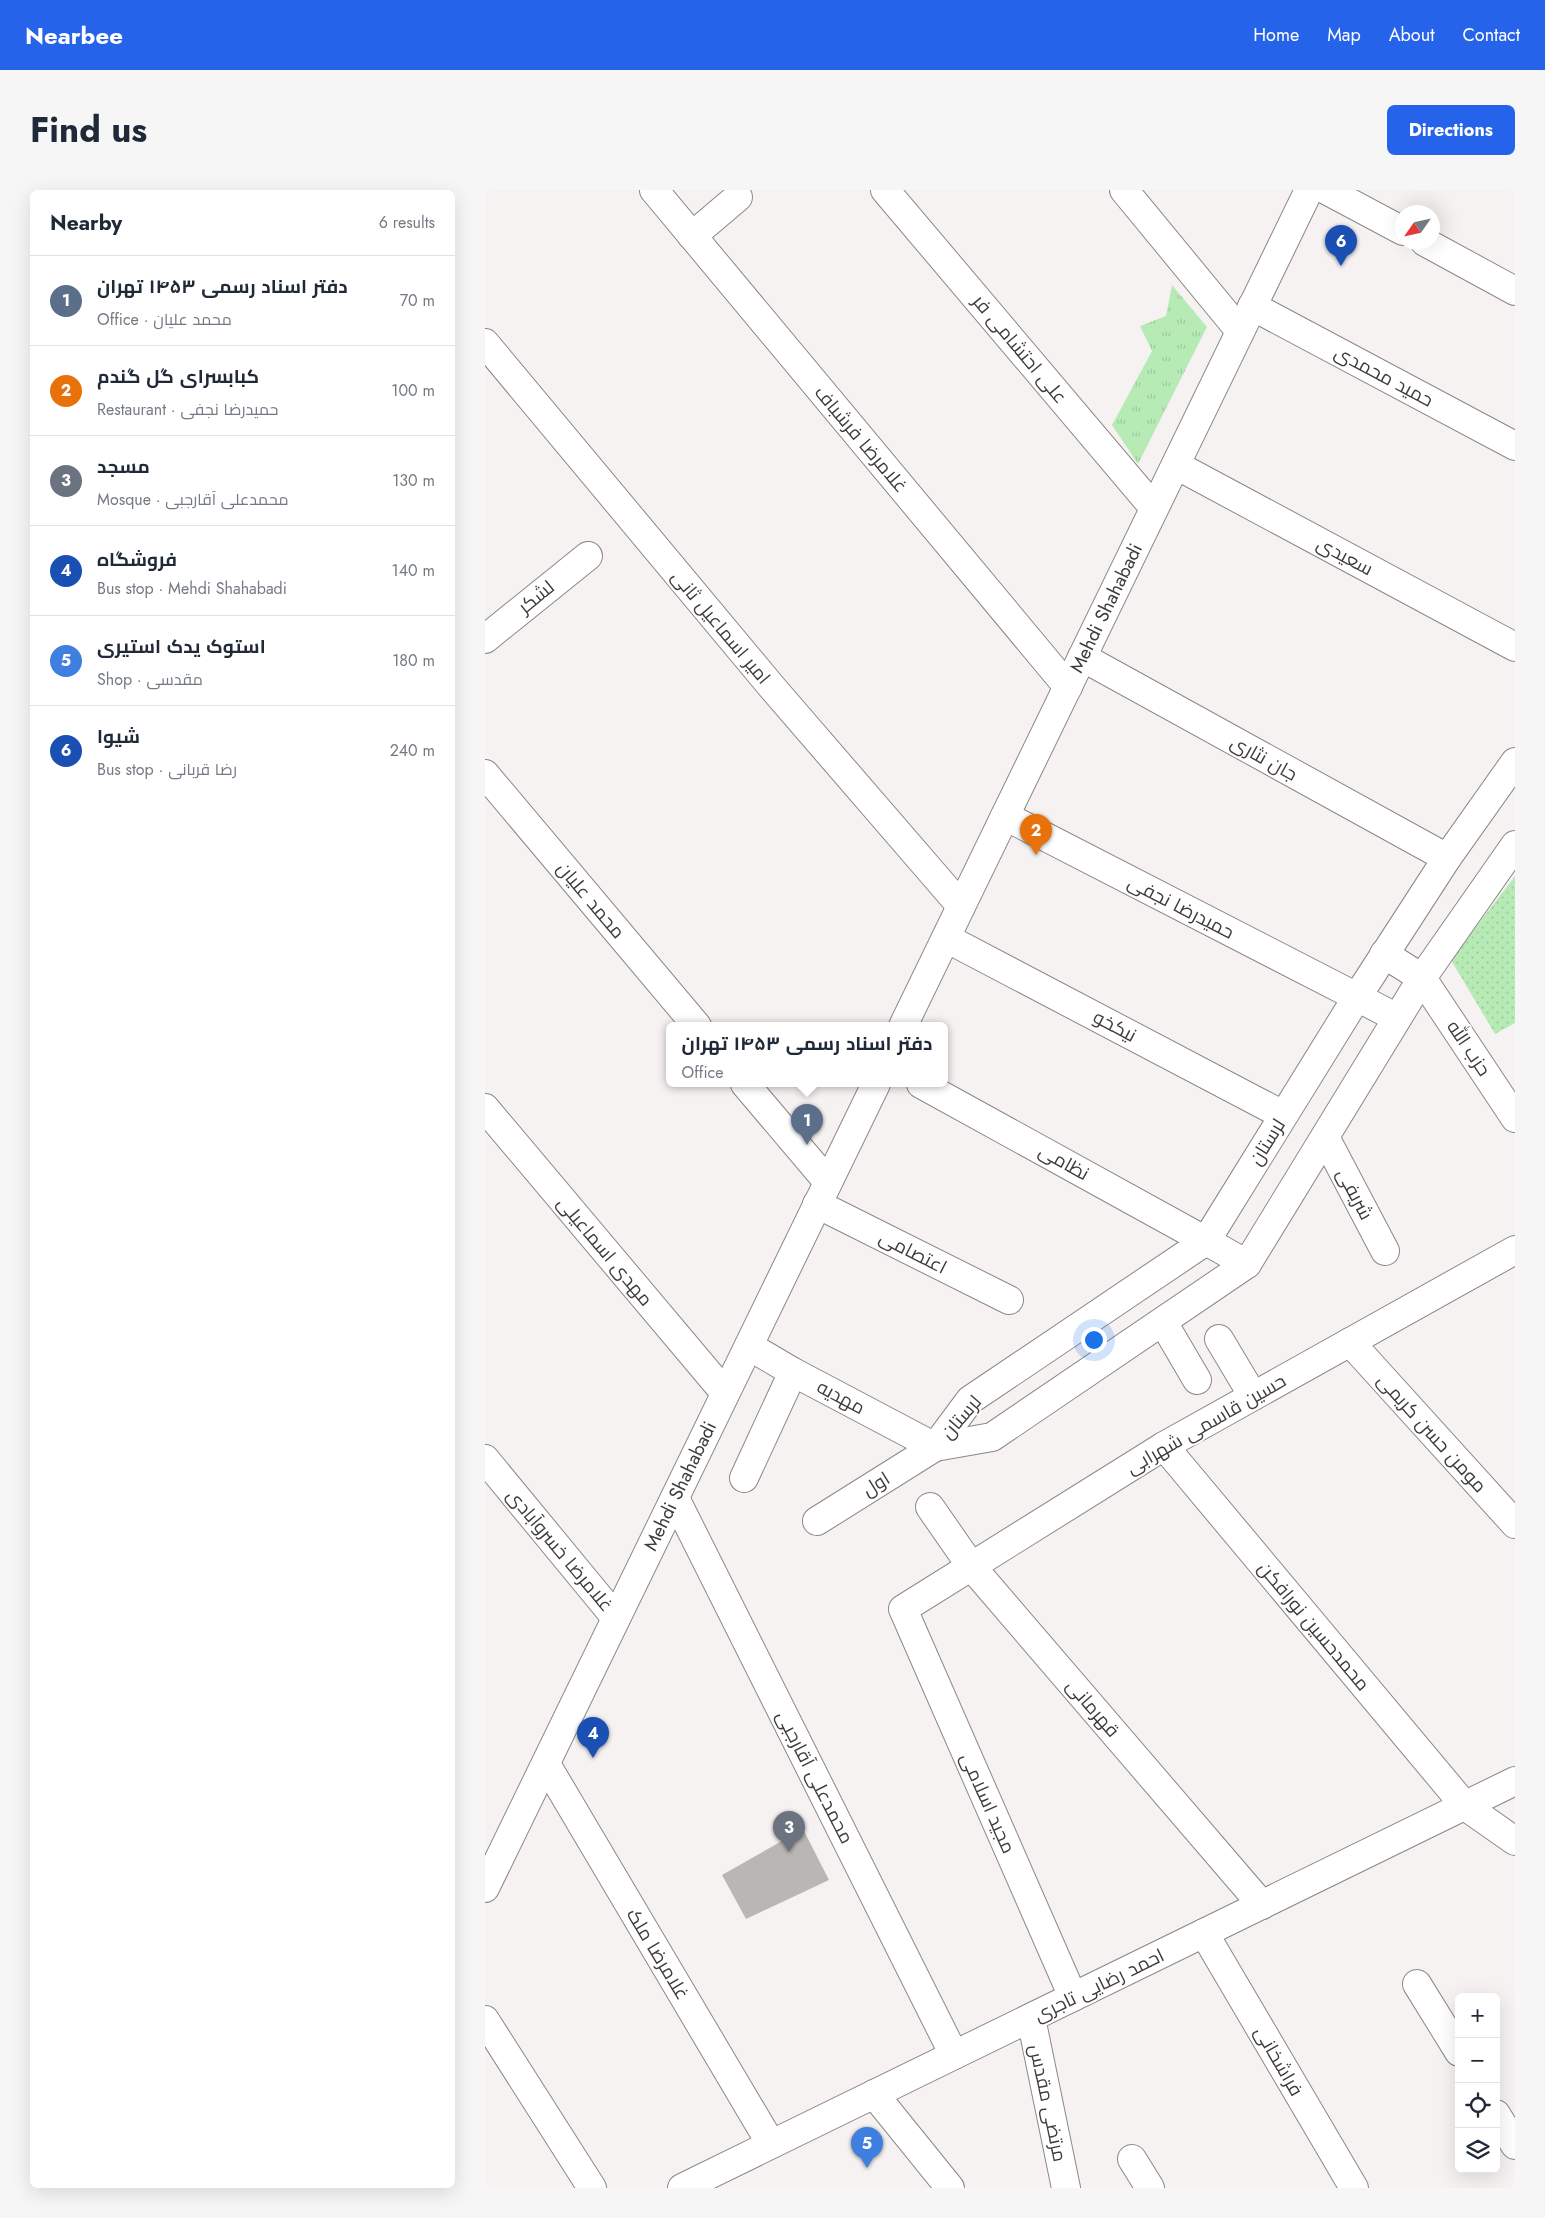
<!DOCTYPE html>
<meta charset="utf-8">
<style>
body{margin:0;font-family:Jost,Cairo,sans-serif;background:#f6f6f7;color:#1f2937}
.controls{position:absolute;right:15px;bottom:15px;display:grid;overflow:hidden;border-radius:8px;box-shadow:0 5px 20px #0002}
.controls button{width:45px;height:45px;display:grid;place-items:center;padding:0;border:0;border-bottom:1px solid #e0e1e3;background:#fff;color:#1f2937;font:25px sans-serif}
.compass{position:absolute;left:910px;top:15px;width:45px;height:45px;border-radius:50%;background:#fff;box-shadow:0 5px 20px #0002;rotate:236deg}
.you{position:absolute;left:608px;top:1149px;width:18px;height:18px;margin:-12px;border:4px solid #fff;border-radius:50%;background:#1a73e8;box-shadow:0 0 0 8px #1a73e833}
.badge{display:grid;place-items:center;width:32px;height:32px;border-radius:50%;background:#2563eb;color:#fff;font-size:16px;font-weight:700}
.pin{position:absolute;translate:-50% -41px;filter:drop-shadow(0 1px 2px #0008)}
.pin::after{content:'';position:absolute;top:26px;width:18px;height:15px;background:inherit;clip-path:polygon(0 0,100% 0,50% 100%)}
.popup{position:absolute;left:181px;top:832px;width:282px;height:65px;box-sizing:border-box;display:grid;place-content:center;border-radius:8px;background:#fff;filter:drop-shadow(0 1px 4px #0005);font-size:16px;white-space:nowrap;color:#747a83}
.popup b{font-size:19px;color:#1f2937}
.popup::after{content:'';position:absolute;left:50%;top:100%;margin-left:-10px;border:10px solid transparent;border-top-color:#fff}
.list{margin:0;padding:0;list-style:none}
h2{display:flex;justify-content:space-between;align-items:center;height:65px;margin:0;padding:0 20px;font-size:21px}
h2 small{font-size:16px;font-weight:400;color:#747a83}
.list li{display:grid;grid-template-columns:32px 1fr auto;gap:15px;align-items:center;box-sizing:border-box;height:90px;padding:0 20px;border-top:1px solid #e0e1e3}
.list b{display:block;font-size:19px;white-space:nowrap}
.list p{margin:0;font-size:16px;white-space:nowrap;color:#747a83}
.list em{font-size:16px;font-style:normal;color:#747a83}
.icon{flex:none;width:28px;height:28px;fill:none;stroke:currentColor;stroke-width:2;stroke-linecap:round;stroke-linejoin:round}
.map{position:relative;flex:none;width:1030px;height:1998px;overflow:hidden;border-radius:8px}
header{display:flex;align-items:center;gap:30px;box-sizing:border-box;height:70px;padding:0 25px;background:#2563eb;color:#fff}
header strong{font-size:24px}
nav{display:flex;gap:28px;margin-inline-start:auto;font-size:18px}
.intro{display:flex;align-items:center;justify-content:space-between;box-sizing:border-box;height:120px;padding:0 30px}
h1{margin:0;font-size:35px}
.button{padding:12px 22px;border-radius:8px;background:#2563eb;color:#fff;font-size:18px;font-weight:700}
main{display:flex;gap:30px;padding:0 30px}
aside{flex:1;background:#fff;border-radius:8px;box-shadow:0 5px 20px #0002}
.map>svg:first-child{display:block}
.grass{fill:url(#grass-tufts)}
.park{fill:url(#park-dots)}
.building{fill:#bab6b4}
.lines{fill:none;stroke-linecap:round;stroke-linejoin:round}
.minor-casing{stroke:#8b8886;stroke-width:30}
.tertiary-casing{stroke:#8b8886;stroke-width:30}
.secondary-casing{stroke:#8b8886;stroke-width:30}
.minor{stroke:#fff;stroke-width:28}
.tertiary{stroke:#fff;stroke-width:28}
.secondary{stroke:#fff;stroke-width:28}
.labels{text-anchor:middle;dominant-baseline:central;stroke-width:4;stroke-linejoin:round;paint-order:stroke}
.street-label{font-size:19px;fill:#3e3c3b;stroke:#fff}
</style>
<header>
<strong>Nearbee</strong>
<nav><a>Home</a><a>Map</a><a>About</a><a>Contact</a></nav>
</header>
<div class="intro"><h1>Find us</h1><a class="button">Directions</a></div>
<main>
<aside>
<h2>Nearby<small>6 results</small></h2>
<ul class="list">
<li><span class="badge" style="background:#5c6f8a">1</span><div><b>دفتر اسناد رسمی ۱۴۵۳ تهران</b><p>Office · محمد علیان</p></div><em>70 m</em></li>
<li><span class="badge" style="background:#e8710a">2</span><div><b>کبابسرای گل گندم</b><p>Restaurant · حمیدرضا نجفی</p></div><em>100 m</em></li>
<li><span class="badge" style="background:#6b7280">3</span><div><b>مسجد</b><p>Mosque · محمدعلی آقارجبی</p></div><em>130 m</em></li>
<li><span class="badge" style="background:#1a4fb4">4</span><div><b>فروشگاه</b><p>Bus stop · Mehdi Shahabadi</p></div><em>140 m</em></li>
<li><span class="badge" style="background:#3f7fe0">5</span><div><b>استوک یدک استیری</b><p>Shop · مقدسی</p></div><em>180 m</em></li>
<li><span class="badge" style="background:#1a4fb4">6</span><div><b>شیوا</b><p>Bus stop · رضا قربانی</p></div><em>240 m</em></li>
</ul>
</aside>
<div class="map">
<svg width="1030" height="1998" viewBox="0 0 1030 1998">
<defs>
<pattern id="grass-tufts" width="24" height="20" patternUnits="userSpaceOnUse" patternTransform="scale(1.25)"><rect width="24" height="20" fill="#b7ebb6"/><path d="M3 7l-1-3M5 7V3M7 7l1-3M15 17l-1-3M17 17v-4M19 17l1-3" fill="none" stroke="#9eca9d"/></pattern>
<pattern id="park-dots" width="8" height="8" patternUnits="userSpaceOnUse" patternTransform="scale(1.25)"><rect width="8" height="8" fill="#b7ebb6"/><path d="M2 2h.1M6 6h.1" fill="none" stroke="#9eca9d" stroke-width="1.8" stroke-linecap="round"/></pattern>
</defs>
<rect width="100%" height="100%" fill="#f6f2f1"/>
<polygon class="grass" points="687,95 722,137 653,274 627,235 667,161 655,136 681,126"/>
<polygon class="park" points="1030,686 1030,833 1010,844 966,770"/>
<polygon class="building" points="318,1639 344,1690 261,1729 237,1685"/>
<g class="lines">
<g class="minor-casing">
<g id="minor">
<polyline points="169,0 583,497"/>
<polyline points="400,0 669,318"/>
<polyline points="639,0 755,141"/>
<polyline points="841,0 918,41"/>
<polyline points="207,46 253,7"/>
<polyline points="940,52 1030,101"/>
<polyline points="767,116 1030,256"/>
<polyline points="0,153 286,496 476,716"/>
<polyline points="691,275 1030,457"/>
<polyline points="0,449 103,366"/>
<polyline points="597,467 962,668"/>
<polyline points="0,584 212,836"/>
<polyline points="520,626 872,807"/>
<polyline points="461,748 798,925"/>
<polyline points="937,788 1030,928"/>
<polyline points="260,894 343,992"/>
<polyline points="436,894 721,1051"/>
<polyline points="0,918 240,1203"/>
<polyline points="840,947 900,1061"/>
<polyline points="332,1014 524,1110"/>
<polyline points="678,1132 712,1190"/>
<polyline points="734,1149 768,1206"/>
<polyline points="865,1152 1030,1334"/>
<polyline points="679,1256 980,1616"/>
<polyline points="0,1269 131,1428"/>
<polyline points="259,1288 308,1182"/>
<polyline points="190,1308 469,1865"/>
<polyline points="445,1317 486,1376 777,1715"/>
<polyline points="332,1331 450,1257"/>
<polyline points="61,1574 286,1954"/>
<polyline points="719,1743 869,1998"/>
<polyline points="932,1794 974,1862"/>
<polyline points="588,1807 418,1419 679,1256 1030,1060"/>
<polyline points="546,1828 581,1998"/>
<polyline points="0,1830 107,1998"/>
<polyline points="389,1904 465,1998"/>
<polyline points="1011,1924 1030,1955"/>
<polyline points="647,1969 665,1998"/>
</g>
</g>
<g class="tertiary-casing">
<g id="tertiary">
<polyline points="899,764 937,788"/>
<polyline points="872,807 912,828"/>
<polyline points="721,1051 762,1074"/>
<polyline points="264,1156 308,1182 450,1257"/>
<polyline points="450,1257 485,1210 721,1051 872,807 962,668 1030,572"/>
<polyline points="450,1257 507,1247 762,1074 937,788 1030,655"/>
</g>
</g>
<g class="secondary-casing">
<g id="secondary">
<polyline points="418,836 824,0"/>
<polyline points="980,1616 1030,1651"/>
<polyline points="0,1698 391,894"/>
<polyline points="197,1998 1030,1591"/>
</g>
</g>
<use href="#minor" class="minor"/>
<use href="#tertiary" class="tertiary"/>
<use href="#secondary" class="secondary"/>
</g>
<g class="labels">
<g class="street-label">
<text transform="translate(535 159) rotate(50)">علی احتشامی فر</text>
<text transform="translate(899 186) rotate(28)">حمید محمدی</text>
<text transform="translate(376 249) rotate(50)">غلامرضا فرشباف</text>
<text transform="translate(860 366) rotate(28)">سعیدی</text>
<text transform="translate(51 407) rotate(-39)">لشكر</text>
<text transform="translate(621 418) rotate(-64)">Mehdi Shahabadi</text>
<text transform="translate(236 437) rotate(50)">امیر اسماعیل ثانی</text>
<text transform="translate(779 568) rotate(29)">جان نثاری</text>
<text transform="translate(106 710) rotate(50)">محمد علیان</text>
<text transform="translate(696 717) rotate(27)">حمیدرضا نجفی</text>
<text transform="translate(630 836) rotate(28)">نیکخو</text>
<text transform="translate(984 858) rotate(56)">حزب الله</text>
<text transform="translate(782 952) rotate(-58)">لرستان</text>
<text transform="translate(579 972) rotate(29)">نظامی</text>
<text transform="translate(870 1004) rotate(62)">شریفی</text>
<text transform="translate(120 1061) rotate(50)">مهدی اسماعیلی</text>
<text transform="translate(428 1062) rotate(27)">اعتصامی</text>
<text transform="translate(356 1207) rotate(28)">مهدیه</text>
<text transform="translate(476 1227) rotate(-49)">لرستان</text>
<text transform="translate(721 1234) rotate(-30)">حسین قاسمی شهرابی</text>
<text transform="translate(947 1243) rotate(48)">مومن حسن کریمی</text>
<text transform="translate(391 1294) rotate(-32)">اول</text>
<text transform="translate(195 1296) rotate(-64)">Mehdi Shahabadi</text>
<text transform="translate(75 1360) rotate(50)">غلامرضا خسروآبادی</text>
<text transform="translate(829 1436) rotate(50)">محمدحسین نورافکن</text>
<text transform="translate(608 1518) rotate(49)">قهرمانی</text>
<text transform="translate(330 1587) rotate(63)">محمدعلی آقارجبی</text>
<text transform="translate(503 1613) rotate(66)">مجید اسلامی</text>
<text transform="translate(173 1764) rotate(59)">غلامرضا ملک</text>
<text transform="translate(614 1795) rotate(-26)">احمد رضایی تاجری</text>
<text transform="translate(794 1871) rotate(60)">فراشخانی</text>
<text transform="translate(563 1913) rotate(78)">مرتضی مقدس</text>
</g>
</g>
</svg>
<div class="controls">
<button>+</button>
<button>−</button>
<button><svg class="icon" aria-label="locate" viewBox="0 0 24 24"><circle cx="12" cy="12" r="6"/><path d="M12 2v4M12 18v4M2 12h4M18 12h4"/></svg></button>
<button><svg class="icon" aria-label="layers" viewBox="0 0 24 24"><path d="M12 4l9 5-9 5-9-5zM3 14l9 5 9-5"/></svg></button>
</div>
<svg class="compass" viewBox="-18 -18 36 36"><path d="M0-13l5 13h-10z" fill="#e53935"/><path d="M0 13l5-13h-10z" fill="#747a83"/></svg>
<div class="you"></div>
<div class="pin badge" style="left:322px;top:955px;background:#5c6f8a">1</div>
<div class="popup"><b>دفتر اسناد رسمی ۱۴۵۳ تهران</b>Office</div>
<div class="pin badge" style="left:551px;top:665px;background:#e8710a">2</div>
<div class="pin badge" style="left:304px;top:1662px;background:#6b7280">3</div>
<div class="pin badge" style="left:108px;top:1568px;background:#1a4fb4">4</div>
<div class="pin badge" style="left:382px;top:1978px;background:#3f7fe0">5</div>
<div class="pin badge" style="left:856px;top:76px;background:#1a4fb4">6</div>
</div>
</main>
